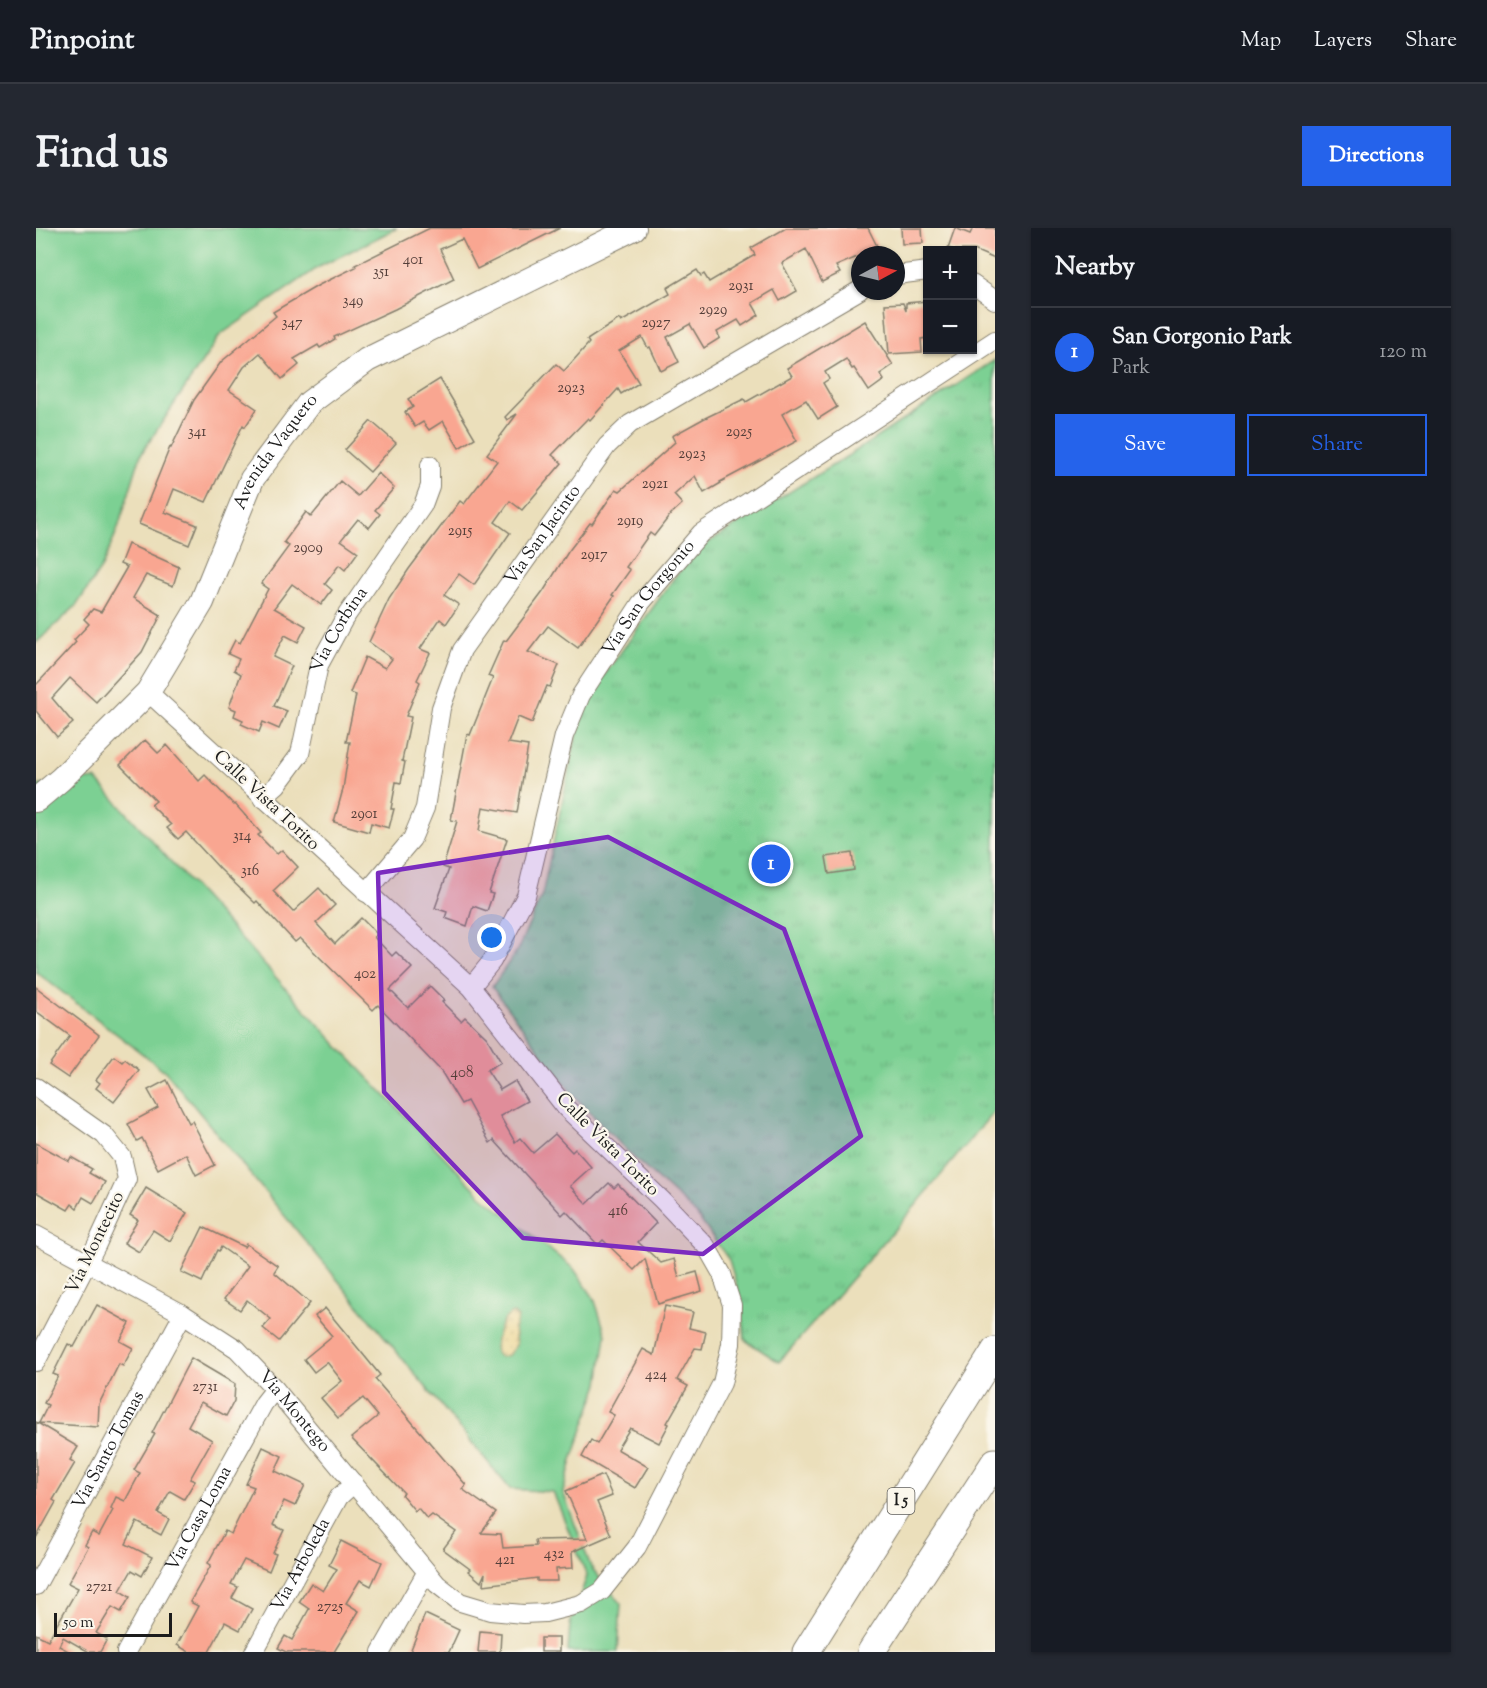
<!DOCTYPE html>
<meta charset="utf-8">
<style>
body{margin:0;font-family:"Sorts Mill Goudy",serif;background:#242831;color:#f1f3f6}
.controls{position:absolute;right:18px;top:18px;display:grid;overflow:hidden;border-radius:0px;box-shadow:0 2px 4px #0004}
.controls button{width:54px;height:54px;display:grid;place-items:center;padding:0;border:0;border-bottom:2px solid #363941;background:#171b24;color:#f1f3f6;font:30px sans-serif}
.compass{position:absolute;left:815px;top:18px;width:54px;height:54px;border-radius:50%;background:#171b24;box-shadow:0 2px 4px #0004;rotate:83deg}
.scale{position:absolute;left:18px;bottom:15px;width:118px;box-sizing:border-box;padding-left:6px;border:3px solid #1c1c1c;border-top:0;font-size:16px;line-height:21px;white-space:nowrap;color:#1c1c1c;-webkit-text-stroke:4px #fbf7ec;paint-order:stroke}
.you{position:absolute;left:456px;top:710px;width:21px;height:21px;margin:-15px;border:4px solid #fff;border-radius:50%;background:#1a73e8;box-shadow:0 0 0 9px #1a73e833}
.badge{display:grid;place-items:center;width:39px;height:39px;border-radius:50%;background:#2563eb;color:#fff;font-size:20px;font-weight:700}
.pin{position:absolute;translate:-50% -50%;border:3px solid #fff;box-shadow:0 2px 6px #0006}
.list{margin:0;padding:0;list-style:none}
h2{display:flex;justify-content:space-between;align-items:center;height:78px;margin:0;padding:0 24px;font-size:26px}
h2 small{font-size:20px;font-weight:400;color:#9ea1a6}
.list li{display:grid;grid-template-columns:39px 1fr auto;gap:18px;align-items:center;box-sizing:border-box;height:90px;padding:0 24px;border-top:2px solid #363941}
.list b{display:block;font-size:22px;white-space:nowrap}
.list p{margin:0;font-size:20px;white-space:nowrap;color:#9ea1a6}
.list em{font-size:20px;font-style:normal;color:#9ea1a6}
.actions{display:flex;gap:12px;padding:18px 24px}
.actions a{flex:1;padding:14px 0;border:2px solid #2563eb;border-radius:0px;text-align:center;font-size:21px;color:#2563eb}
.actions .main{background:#2563eb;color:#fff}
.map{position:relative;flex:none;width:959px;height:1424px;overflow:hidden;border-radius:0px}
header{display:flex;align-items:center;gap:36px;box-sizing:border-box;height:84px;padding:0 30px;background:#171b24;border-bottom:2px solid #363941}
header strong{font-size:28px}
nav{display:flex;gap:33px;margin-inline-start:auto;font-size:21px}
.intro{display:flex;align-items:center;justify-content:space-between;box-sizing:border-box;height:144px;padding:0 36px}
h1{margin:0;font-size:42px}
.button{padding:15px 27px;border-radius:0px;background:#2563eb;color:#fff;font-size:21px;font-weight:700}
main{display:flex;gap:36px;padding:0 36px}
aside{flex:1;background:#171b24;border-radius:0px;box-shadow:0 2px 4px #0004}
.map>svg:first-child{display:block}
.grass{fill:#7bd093;stroke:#4c7658;stroke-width:1.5}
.sand{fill:url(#sand-dots);stroke:#857b5d;stroke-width:1.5}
.park{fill:url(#park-tufts);stroke:#4c7658;stroke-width:1.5}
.building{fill:#f9a691}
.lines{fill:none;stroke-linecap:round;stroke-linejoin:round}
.minor-casing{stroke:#847e6c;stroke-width:20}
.major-casing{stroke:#847e6c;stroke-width:26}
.highway-casing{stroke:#847e6c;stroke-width:29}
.minor{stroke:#fff;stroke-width:18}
.major{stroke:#fff;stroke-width:24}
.highway{stroke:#fff;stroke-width:27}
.marked{fill:#7b2cbf;fill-opacity:0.2;stroke:#7b2cbf;stroke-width:4.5;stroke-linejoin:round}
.labels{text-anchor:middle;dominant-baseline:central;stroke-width:4.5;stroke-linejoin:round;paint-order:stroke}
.number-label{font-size:15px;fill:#533e39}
.shield{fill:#fbf7ec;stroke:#5f5e5a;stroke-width:1.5}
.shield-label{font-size:16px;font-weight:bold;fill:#1c1c1c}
.street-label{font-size:18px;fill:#1c1c1c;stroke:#fbf7ec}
</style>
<header>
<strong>Pinpoint</strong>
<nav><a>Map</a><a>Layers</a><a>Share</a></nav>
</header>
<div class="intro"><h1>Find us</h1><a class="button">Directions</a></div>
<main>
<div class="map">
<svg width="959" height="1424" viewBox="0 0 959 1424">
<defs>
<pattern id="sand-dots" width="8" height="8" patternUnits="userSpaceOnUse" patternTransform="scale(1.5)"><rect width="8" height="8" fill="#eeda9e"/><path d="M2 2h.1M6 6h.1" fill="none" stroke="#ccba88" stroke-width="1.8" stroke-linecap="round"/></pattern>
<pattern id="park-tufts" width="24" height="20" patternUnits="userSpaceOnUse" patternTransform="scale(1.5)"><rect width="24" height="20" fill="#7bd093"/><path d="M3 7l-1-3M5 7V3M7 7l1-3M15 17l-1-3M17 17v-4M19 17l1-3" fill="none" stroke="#6ab27e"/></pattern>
</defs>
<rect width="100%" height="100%" fill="#fbf7ec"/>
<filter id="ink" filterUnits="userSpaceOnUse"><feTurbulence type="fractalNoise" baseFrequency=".0167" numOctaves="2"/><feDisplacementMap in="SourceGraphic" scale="12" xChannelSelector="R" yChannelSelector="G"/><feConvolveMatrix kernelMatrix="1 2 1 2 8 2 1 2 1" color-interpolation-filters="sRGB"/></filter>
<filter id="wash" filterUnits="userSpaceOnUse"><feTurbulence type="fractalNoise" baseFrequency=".008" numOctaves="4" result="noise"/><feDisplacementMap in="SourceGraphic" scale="24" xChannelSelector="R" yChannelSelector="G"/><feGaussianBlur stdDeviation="1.35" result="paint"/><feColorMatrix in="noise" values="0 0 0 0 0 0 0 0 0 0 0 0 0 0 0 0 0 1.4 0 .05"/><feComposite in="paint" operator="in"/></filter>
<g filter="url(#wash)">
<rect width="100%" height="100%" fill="#ebdfbb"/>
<g class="grass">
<polygon points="0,0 361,0 283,39 184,107 105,226 82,300 66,339 40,378 0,415"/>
<polygon points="60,551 303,819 445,967 538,1041 558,1070 570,1107 563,1156 537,1229 527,1264 555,1339 585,1375 582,1424 532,1424 534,1396 551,1348 517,1264 474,1261 130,844 0,744 0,558"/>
</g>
<path class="sand" d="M 477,1085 L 482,1090 L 478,1101 L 480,1117 L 472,1127 L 464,1129 L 460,1125 C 457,1113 465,1089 477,1085 Z"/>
<polygon class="park" points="959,132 959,882 880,977 743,1134 709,1112 706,1076 693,1032 660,986 597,929 537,867 456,759 482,721 506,667 543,496 562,456 638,350 665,319 818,224"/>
<g id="blocks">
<g class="building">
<polygon points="394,0 524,0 441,41 426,11 404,21 418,51 359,81 298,109 299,111 284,120 282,117 258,131 263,137 246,151 224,125 208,139 193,162 221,181 209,199 207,197 170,274 138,261 129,284 161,297 153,317 103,296 134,219 135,220 158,172 185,134 240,88 237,84 283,57 320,39 319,37"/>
<polygon points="750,0 832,0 842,20 800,38 804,45 786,54 770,21 746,35 761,63 744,73 738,62 716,75 723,87 706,98 702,92 681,104 684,110 668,120 654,96 631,109 643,134 625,143 614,119 612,120 606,109 583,123 603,155 585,166 582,161 554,192 552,190 516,227 526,235 486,282 474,273 459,294 474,305 438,357 423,346 408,367 423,377 410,396 404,391 384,421 394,425 381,452 384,454 370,488 375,489 366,533 369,534 365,555 360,554 355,581 358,581 353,600 335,595 333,604 298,594 307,561 314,514 310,514 320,467 314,465 329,429 349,440 356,431 333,414 353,371 373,341 424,273 428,276 461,233 451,226 481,186 471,192 469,189 520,136 528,143 553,115 551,112 583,91 585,94 634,66 631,60 661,42 665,48 668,46 673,54 719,27 715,20"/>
<polygon points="865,0 886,0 887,15 866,16"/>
<polygon points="919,0 934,6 937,0 959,0 959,31 938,22 919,22 912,20"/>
<polygon points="891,73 891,110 885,111 886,124 853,126 849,76 867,75 870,83 870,75"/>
<polygon points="829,93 857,137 844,146 848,152 833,163 818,140 816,141 810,131 789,144 793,151 787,155 801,179 782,191 770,172 746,186 761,213 684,254 685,255 668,265 659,248 638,267 646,276 635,286 618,308 614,305 590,339 594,342 576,367 578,368 542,420 512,398 492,424 523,437 514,459 511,458 496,495 482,489 472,515 492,518 481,585 447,579 443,603 471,611 453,665 457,666 451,683 437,678 431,698 409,690 411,684 399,680 413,641 407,639 421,593 415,592 431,506 434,507 457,450 452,448 468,412 470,413 507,364 532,324 554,295 556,296 580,261 584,263 639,214 636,208 667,191 708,171 710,174 756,148 751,140"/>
<polygon points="404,151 439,210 423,220 407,193 393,202 387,194 379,199 369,184 377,179 372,171"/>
<polygon points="335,193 360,215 334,244 309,222"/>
<polygon points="342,245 358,260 339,282 344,286 333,300 322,291 305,312 322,324 309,342 303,337 289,356 296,362 285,377 256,356 238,380 270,398 262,414 249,407 237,429 256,438 238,478 251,483 243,501 227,494 223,504 205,496 207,492 198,488 200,482 193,479 205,446 198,442 203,431 192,426 199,412 204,415 232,361 225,356 253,318 248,314 270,284 275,289 304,253 322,268"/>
<polygon points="92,316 143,339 137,358 110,347 97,370 125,387 106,424 60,474 34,450 16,470 37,495 21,509 0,483 0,457 40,414 38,412 53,396 48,391 57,381 65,384 91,339 84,336"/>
<polygon points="109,512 122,525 131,517 163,553 169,547 198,577 199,576 225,605 222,607 241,626 246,622 262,639 237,663 257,684 283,660 299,677 280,695 299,716 325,690 341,706 338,709 356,728 360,724 376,740 354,762 372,780 394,758 408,772 406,774 425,793 429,789 451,810 465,834 451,842 464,862 479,853 491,873 464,888 479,914 484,910 497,925 519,906 536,924 539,921 555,939 534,958 551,976 573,955 578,960 582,956 620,995 602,1014 625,1035 638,1031 643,1049 661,1044 666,1063 622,1076 609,1031 598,1042 567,1012 562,1017 530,983 526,987 458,912 454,915 431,873 425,876 405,843 342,777 337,782 264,710 259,714 221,673 219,675 184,641 150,604 142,611 131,600 135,597 115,577 120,573 84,537"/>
<polygon points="816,625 818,642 793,646 790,629"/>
<polygon points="0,759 63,807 32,850 13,837 34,808 0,783"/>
<polygon points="78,828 86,834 89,831 103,842 78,874 60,860 64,855 60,852"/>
<polygon points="131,852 153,895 156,893 179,937 160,947 150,926 122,941 106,910 101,913 92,896 122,880 112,862"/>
<polygon points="0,915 33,933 35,929 56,941 53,945 69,954 57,975 47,969 41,980 36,976 32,982 0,964"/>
<polygon points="110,960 151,985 134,1013 117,1002 103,1024 88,1015 102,992 94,987"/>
<polygon points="167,999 208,1019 210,1016 242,1038 238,1044 274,1075 243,1113 227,1100 235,1091 211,1072 204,1082 188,1071 212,1038 185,1019 183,1023 181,1022 166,1054 145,1044"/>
<polygon points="61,1077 94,1095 84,1113 97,1120 87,1138 83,1136 63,1176 62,1199 3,1195 12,1177 8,1175 22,1148 17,1146 32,1116 38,1119"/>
<polygon points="629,1078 657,1084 653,1100 670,1104 666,1121 659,1120 641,1152 652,1158 631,1195 633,1196 623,1215 594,1200 581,1221 612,1239 599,1260 546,1229 555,1212 561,1216 578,1187 572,1184 607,1121 618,1127"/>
<polygon points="289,1080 344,1147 339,1151 430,1257 426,1261 460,1285 445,1305 465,1306 467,1320 500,1318 499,1312 551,1311 530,1263 567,1247 576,1268 561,1274 575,1307 536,1324 537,1340 520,1341 521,1353 501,1353 501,1350 448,1357 449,1345 445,1354 432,1343 434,1341 407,1321 420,1304 396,1287 391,1291 382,1280 379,1283 366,1267 368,1265 315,1210 342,1188 327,1170 302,1190 285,1170 306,1153 291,1134 278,1144 268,1131 296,1108 279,1088"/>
<polygon points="155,1130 199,1156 198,1173 190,1188 165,1174 152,1198 176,1212 154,1251 159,1253 148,1271 134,1263 122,1285 133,1291 125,1307 101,1294 90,1316 116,1329 106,1348 96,1342 84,1363 94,1369 85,1384 76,1379 60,1405 71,1411 64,1424 53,1424 27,1409 23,1418 34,1424 0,1424 0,1406 12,1412 42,1360 32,1355 52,1319 49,1317 56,1304 63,1308 77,1282 75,1280 80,1269 89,1273 104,1245 98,1242 119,1206 116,1205"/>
<polygon points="0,1194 42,1219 34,1232 39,1235 17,1272 20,1274 0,1310"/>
<polygon points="227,1219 246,1228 239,1243 269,1257 259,1278 248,1273 237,1297 248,1302 237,1325 240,1326 233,1343 208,1332 195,1356 202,1359 196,1370 216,1381 204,1402 189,1394 173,1424 153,1424 141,1417 162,1378 154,1374 175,1337 172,1335 189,1303 195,1306 218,1259 210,1256"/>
<polygon points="305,1313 346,1334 335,1358 324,1352 310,1375 323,1383 298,1424 250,1424 242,1420 249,1408 256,1412 273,1381 263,1374 275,1355 287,1363 301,1341 293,1337"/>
<polygon points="389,1386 423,1402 413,1424 374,1424"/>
<polygon points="444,1403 465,1405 464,1424 442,1424"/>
<rect x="505" y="1410" width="18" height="14"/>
</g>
</g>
</g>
<g filter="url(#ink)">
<use href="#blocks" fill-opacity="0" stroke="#847e6c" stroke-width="1.5"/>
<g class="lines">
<g class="minor-casing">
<g id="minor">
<polyline points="860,47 892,43"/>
<polyline points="936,56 959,72"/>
<path id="s1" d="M 226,570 L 241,557 L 264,526 L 283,437 L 308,391 L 387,277 L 394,258 L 394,237"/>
<path id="s2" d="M 330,665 L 376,611 L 389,580 L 405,480 L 426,422 L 571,218 L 594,196 L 824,62"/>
<path id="s3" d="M 435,759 L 456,733 L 490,668 L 528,508 L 545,467 L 605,375 L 665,305 L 959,112"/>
<polyline points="0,859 68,907 86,929 91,951 61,1016 0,1134"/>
<path id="s4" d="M 0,1007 L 147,1086 L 201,1121 L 239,1161 L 401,1356 L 424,1374 L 454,1383 L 487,1386 L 509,1385 L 545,1376 L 566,1363 L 601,1319 L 686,1155 L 695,1116 L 696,1077 L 686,1046 L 670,1018 L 626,972 L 530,880 L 435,759 L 112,464"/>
<path id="s5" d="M 0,1358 L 147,1086"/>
<path id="s6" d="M 90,1424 L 228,1175 L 239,1161"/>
<path id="s7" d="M 218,1424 L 303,1269 L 318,1255"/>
<polyline points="345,1424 390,1345"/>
</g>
</g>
<g class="major-casing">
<g id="major">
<path id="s8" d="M 0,572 L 25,551 L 112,464 L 166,374 L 216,251 L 273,175 L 331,132 L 598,0"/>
</g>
</g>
<g class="highway-casing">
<g id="highway">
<polyline points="770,1424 959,1123"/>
<polyline points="835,1424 959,1234"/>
</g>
</g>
<use href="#minor" class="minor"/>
<use href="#major" class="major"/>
<use href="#highway" class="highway"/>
</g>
</g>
<path class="marked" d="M 572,609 L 748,701 L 825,908 L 667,1026 L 487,1010 L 348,864 L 342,645 Z"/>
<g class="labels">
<g class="number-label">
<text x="377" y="32">401</text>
<text x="345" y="44">351</text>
<text x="705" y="58">2931</text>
<text x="317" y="73">349</text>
<text x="677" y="82">2929</text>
<text x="256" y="95">347</text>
<text x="620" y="95">2927</text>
<text x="535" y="160">2923</text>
<text x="161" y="204">341</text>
<text x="703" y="204">2925</text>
<text x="656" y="226">2923</text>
<text x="619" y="256">2921</text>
<text x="594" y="293">2919</text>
<text x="424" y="303">2915</text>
<text x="272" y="320">2909</text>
<text x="558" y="327">2917</text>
<text x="328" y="586">2901</text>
<text x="206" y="608">314</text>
<text x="214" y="643">316</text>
<text x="329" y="746">402</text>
<text x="426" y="845">408</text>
<text x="582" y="983">416</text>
<text x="620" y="1147">424</text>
<text x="169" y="1159">2731</text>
<text x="518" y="1326">432</text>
<text x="469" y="1332">421</text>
<text x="63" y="1359">2721</text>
<text x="294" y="1379">2725</text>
</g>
<rect class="shield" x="851.5" y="1260" width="27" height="26" rx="4.5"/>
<g class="shield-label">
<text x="865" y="1273">I 5</text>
</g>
<g class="street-label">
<text stroke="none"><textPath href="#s8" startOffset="429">Avenida Vaquero</textPath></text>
<text stroke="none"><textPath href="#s2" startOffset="408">Via San Jacinto</textPath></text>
<text stroke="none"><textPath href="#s3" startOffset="434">Via San Gorgonio</textPath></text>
<text stroke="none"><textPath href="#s1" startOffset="190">Via Corbina</textPath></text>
<text transform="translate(230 573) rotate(43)">Calle Vista Torito</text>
<text transform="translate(571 917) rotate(45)">Calle Vista Torito</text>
<text transform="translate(60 1015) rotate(-64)">Via Montecito</text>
<text stroke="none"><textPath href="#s4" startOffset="316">Via Montego</textPath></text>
<text stroke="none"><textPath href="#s5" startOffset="154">Via Santo Tomas</textPath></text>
<text stroke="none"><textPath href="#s6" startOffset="152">Via Casa Loma</textPath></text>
<text stroke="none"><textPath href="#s7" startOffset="99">Via Arboleda</textPath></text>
</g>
</g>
</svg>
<div class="controls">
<button>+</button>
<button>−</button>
</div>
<svg class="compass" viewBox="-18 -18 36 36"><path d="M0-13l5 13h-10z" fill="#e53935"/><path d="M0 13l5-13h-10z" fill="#9ea1a6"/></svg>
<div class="scale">50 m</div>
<div class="you"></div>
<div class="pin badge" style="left:735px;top:636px">1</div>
</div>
<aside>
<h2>Nearby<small></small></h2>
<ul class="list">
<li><span class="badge">1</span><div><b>San Gorgonio Park</b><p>Park</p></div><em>120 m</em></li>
</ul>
<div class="actions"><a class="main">Save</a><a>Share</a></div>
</aside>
</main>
